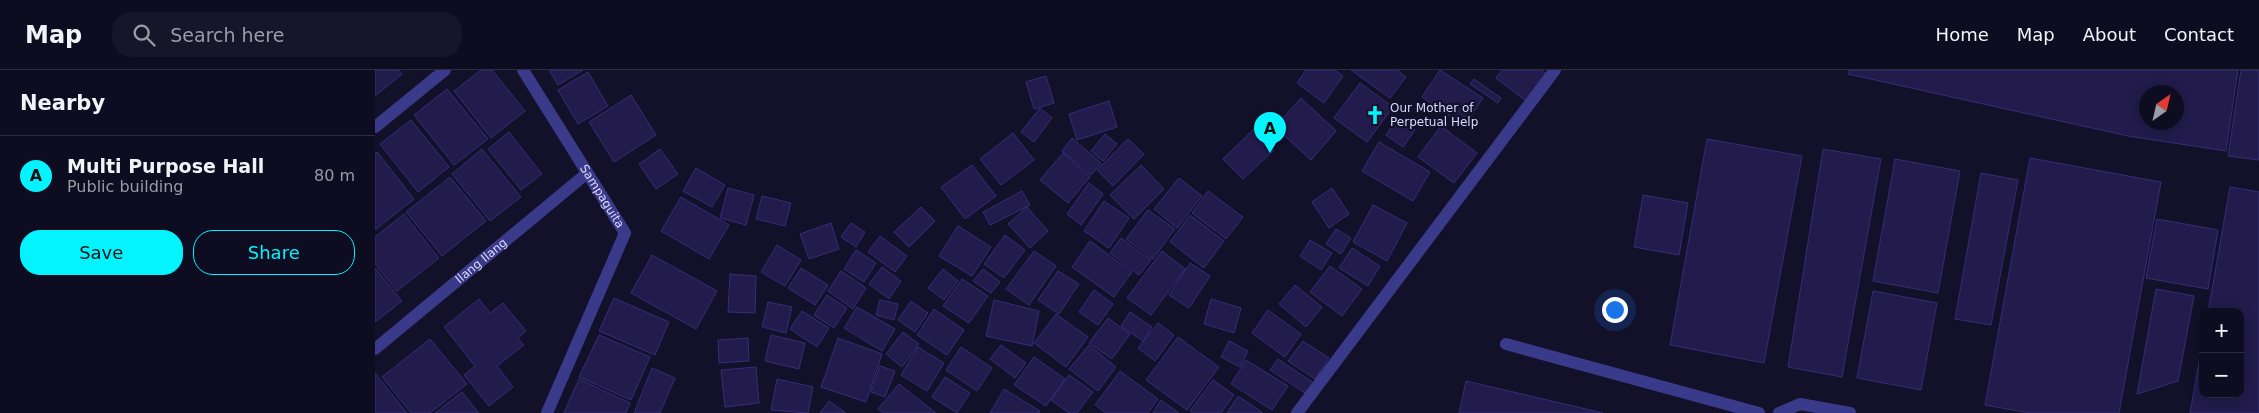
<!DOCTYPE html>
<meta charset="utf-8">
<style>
body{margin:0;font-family:"DejaVu Sans",sans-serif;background:#171529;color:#f1f3f6}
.controls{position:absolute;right:15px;bottom:15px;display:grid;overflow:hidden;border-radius:10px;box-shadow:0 2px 12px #0003}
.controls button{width:45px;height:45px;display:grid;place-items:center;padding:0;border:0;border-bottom:1px solid #2e2c3e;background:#0e0c20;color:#f1f3f6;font:25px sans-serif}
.compass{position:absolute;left:1764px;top:15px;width:45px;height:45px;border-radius:50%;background:#0e0c20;box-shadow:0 2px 12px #0003;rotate:34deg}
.you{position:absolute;left:1239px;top:239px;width:18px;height:18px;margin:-12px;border:4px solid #fff;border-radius:50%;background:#1a73e8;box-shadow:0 0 0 8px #1a73e833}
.badge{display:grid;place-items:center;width:32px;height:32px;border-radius:50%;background:#04f4ff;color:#111;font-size:16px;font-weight:700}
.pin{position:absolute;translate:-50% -41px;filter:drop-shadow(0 1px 2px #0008)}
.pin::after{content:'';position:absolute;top:26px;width:18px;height:15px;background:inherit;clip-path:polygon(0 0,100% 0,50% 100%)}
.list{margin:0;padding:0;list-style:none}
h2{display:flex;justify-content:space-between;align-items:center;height:65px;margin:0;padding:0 20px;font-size:21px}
h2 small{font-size:16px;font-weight:400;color:#9b9ba5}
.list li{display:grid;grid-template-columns:32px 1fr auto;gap:15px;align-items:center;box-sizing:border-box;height:80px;padding:0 20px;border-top:1px solid #2e2c3e}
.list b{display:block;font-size:19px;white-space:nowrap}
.list p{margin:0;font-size:16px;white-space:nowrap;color:#9b9ba5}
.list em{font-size:16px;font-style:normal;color:#9b9ba5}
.actions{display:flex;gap:10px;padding:15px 20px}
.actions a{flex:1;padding:11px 0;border:1px solid #04f4ff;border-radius:20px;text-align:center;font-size:18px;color:#04f4ff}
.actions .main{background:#04f4ff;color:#111}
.icon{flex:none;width:28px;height:28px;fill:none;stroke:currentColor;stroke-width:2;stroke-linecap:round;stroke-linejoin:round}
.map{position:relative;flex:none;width:1884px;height:343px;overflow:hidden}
header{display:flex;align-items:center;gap:30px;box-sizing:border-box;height:70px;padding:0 25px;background:#0e0c20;border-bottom:1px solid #2e2c3e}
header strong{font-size:24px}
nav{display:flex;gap:28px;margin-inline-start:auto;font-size:18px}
.search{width:350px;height:45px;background:#171529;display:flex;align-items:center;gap:12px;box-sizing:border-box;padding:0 18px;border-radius:20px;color:#9b9ba5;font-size:19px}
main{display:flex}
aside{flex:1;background:#0e0c20}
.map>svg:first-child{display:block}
.building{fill:#221b4b;stroke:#372c78;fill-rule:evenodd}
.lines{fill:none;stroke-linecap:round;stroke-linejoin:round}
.minor{stroke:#393b8a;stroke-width:12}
.labels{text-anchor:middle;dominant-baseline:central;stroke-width:4.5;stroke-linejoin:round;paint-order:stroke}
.poi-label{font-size:12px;fill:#dbd8ff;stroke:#13102a;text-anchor:start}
.street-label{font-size:12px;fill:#dbd8ff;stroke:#13102a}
</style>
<header>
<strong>Map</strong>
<div class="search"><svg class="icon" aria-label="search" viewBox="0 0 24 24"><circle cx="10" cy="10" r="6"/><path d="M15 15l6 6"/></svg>Search here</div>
<nav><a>Home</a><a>Map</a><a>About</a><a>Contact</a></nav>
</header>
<main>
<aside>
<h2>Nearby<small></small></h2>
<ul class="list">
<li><span class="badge">A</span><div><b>Multi Purpose Hall</b><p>Public building</p></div><em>80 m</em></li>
</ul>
<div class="actions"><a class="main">Save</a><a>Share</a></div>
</aside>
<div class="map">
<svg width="1884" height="343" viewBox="0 0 1884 343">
<rect width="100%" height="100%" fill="#13102a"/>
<g class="building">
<polygon points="0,0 24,0 27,4 0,26"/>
<polygon points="106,0 117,0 150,41 116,68 79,21"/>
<polygon points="174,0 208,0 183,15"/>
<polygon points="931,0 960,0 968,6 949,33 922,13"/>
<polygon points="976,0 1022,0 1031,7 1015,28"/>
<polygon points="1065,0 1108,28 1089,56 1047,27"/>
<polygon points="1127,0 1166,0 1171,4 1151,31 1121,8"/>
<path d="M 1474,0 L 1863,0 L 1851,81 L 1753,66 L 1473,4 ZM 1772,22 L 1802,22 L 1802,52 L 1772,52 Z"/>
<polygon points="1866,0 1884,0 1884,90 1853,86"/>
<polygon points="213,2 233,36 203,54 183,20"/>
<polygon points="671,6 679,33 659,39 651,12"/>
<polygon points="1099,9 1126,28 1123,33 1095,14"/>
<polygon points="985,13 1018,37 992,72 959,48"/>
<polygon points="72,19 113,69 79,95 39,45"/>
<polygon points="256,25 281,65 239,92 214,52"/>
<polygon points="926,28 961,61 936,90 900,57"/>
<polygon points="734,31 742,57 702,70 694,44"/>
<polygon points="665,38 677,48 659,72 646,62"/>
<polygon points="1023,48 1040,60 1028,77 1011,65"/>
<polygon points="36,50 74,97 43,122 5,74"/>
<polygon points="1066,56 1102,83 1079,113 1043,87"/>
<polygon points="879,59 899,80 868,109 848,89"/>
<polygon points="134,62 167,104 146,120 113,79"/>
<polygon points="638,63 659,90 626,115 605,89"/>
<polygon points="730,64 742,74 728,91 716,81"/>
<polygon points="697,68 726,93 716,105 687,81"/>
<polygon points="753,69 769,84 738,116 722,100"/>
<polygon points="1332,69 1427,86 1389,293 1295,275"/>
<polygon points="1004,72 1055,102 1038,131 987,101"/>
<polygon points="107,79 146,127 115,151 77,104"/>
<polygon points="285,79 303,104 281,119 264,94"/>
<polygon points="1448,79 1506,89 1467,307 1413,297"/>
<polygon points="2,82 39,129 0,160 0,84"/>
<polygon points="688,83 715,107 693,133 665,110"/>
<polygon points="1655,88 1786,112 1744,343 1655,343 1610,335"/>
<polygon points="1520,89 1585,101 1563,223 1498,211"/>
<polygon points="597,95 621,126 590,149 566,117"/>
<polygon points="766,95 789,119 759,149 735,125"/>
<polygon points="321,98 350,115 337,137 308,121"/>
<polygon points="1606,103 1643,110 1616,255 1580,249"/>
<polygon points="75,107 111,151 67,186 31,142"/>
<polygon points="804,108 827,126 802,158 779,139"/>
<polygon points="714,113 728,124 706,155 692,144"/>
<polygon points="1855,117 1884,122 1884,343 1815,343 1828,270 1828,324 1865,324 1865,242 1833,242"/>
<polygon points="353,118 379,125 371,155 345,148"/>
<polygon points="957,118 974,144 954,158 937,132"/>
<polygon points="647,121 655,135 615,155 608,142"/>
<polygon points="833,121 868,147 851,169 817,143"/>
<polygon points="1268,125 1313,133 1304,185 1259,177"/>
<polygon points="387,126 416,133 410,156 381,149"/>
<polygon points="306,127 354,155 334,189 286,161"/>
<polygon points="729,131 754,148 734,178 709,161"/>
<polygon points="998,135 1032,153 1012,191 978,172"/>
<polygon points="546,137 560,151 534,177 519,162"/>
<polygon points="652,137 673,161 655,178 633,154"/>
<polygon points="773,140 800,159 778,189 751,169"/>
<polygon points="29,144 64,188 22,221 0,194 0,167"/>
<polygon points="815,145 849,171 829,198 795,172"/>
<polygon points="1782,149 1843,160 1833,219 1771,208"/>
<polygon points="456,153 464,179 434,189 425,164"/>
<polygon points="476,153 490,162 481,177 466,167"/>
<polygon points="583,156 616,177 597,206 564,186"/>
<polygon points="961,159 976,168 966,184 951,174"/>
<polygon points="630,165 650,180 629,208 609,194"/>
<polygon points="505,166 532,186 520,202 493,182"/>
<polygon points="746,168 776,190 764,205 735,183"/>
<polygon points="935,170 957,183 946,200 925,186"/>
<polygon points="715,171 757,202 739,227 697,197"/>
<polygon points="402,175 426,190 410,216 386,202"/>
<polygon points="977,178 1005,196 993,216 964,198"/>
<polygon points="481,180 501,193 489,212 469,199"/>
<polygon points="659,181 681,196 654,235 631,219"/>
<polygon points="787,181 810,199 776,245 752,228"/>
<polygon points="277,185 342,221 321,259 256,223"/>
<polygon points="815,193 835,206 814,238 794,225"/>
<polygon points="955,196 987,219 967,246 935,222"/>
<polygon points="507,197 526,211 514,229 494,214"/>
<polygon points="0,198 27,231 0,252"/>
<polygon points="426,198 453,215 440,235 413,218"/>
<polygon points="568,199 583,211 569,230 553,218"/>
<polygon points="608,199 625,212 616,223 598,211"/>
<polygon points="466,201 491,218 478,239 453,221"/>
<polygon points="683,201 704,214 684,244 663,230"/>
<polygon points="355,204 381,206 380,243 353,242"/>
<polygon points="587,209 613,226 594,253 568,236"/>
<polygon points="920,215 947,237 931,257 904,234"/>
<polygon points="1781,219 1819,226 1803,311 1762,324"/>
<polygon points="719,220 738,234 723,255 704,242"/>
<polygon points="1498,221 1562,233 1546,320 1482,308"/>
<polygon points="452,225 472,238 459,258 439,245"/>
<polygon points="239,228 294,252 280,285 224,261"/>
<polygon points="104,229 115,243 128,233 151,261 143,268 149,275 122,296 138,317 114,336 89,305 100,296 69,257"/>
<polygon points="836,229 866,238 859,263 829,254"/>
<polygon points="505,230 523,234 519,250 501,245"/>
<polygon points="619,230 664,241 657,276 611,266"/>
<polygon points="536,231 553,243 540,262 523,250"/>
<polygon points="393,232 417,237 411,263 387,257"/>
<polygon points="482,237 520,259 507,281 469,258"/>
<polygon points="559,239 589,260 572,285 542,265"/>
<polygon points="893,240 926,264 910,287 877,263"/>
<polygon points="427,241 454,258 442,277 415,259"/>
<polygon points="755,242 777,257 768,271 746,256"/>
<polygon points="681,244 713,267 691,297 659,273"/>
<polygon points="733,248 755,264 737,289 714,273"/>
<polygon points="783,253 799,265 780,291 763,278"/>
<polygon points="528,262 544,274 527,297 511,284"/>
<polygon points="224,265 275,287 256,330 204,307"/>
<polygon points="396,265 430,273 424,299 390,291"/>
<polygon points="803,267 844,297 812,340 771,310"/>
<polygon points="373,268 374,291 344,293 343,270"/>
<polygon points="463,268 507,284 491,332 446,317"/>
<polygon points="55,269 92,314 55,343 36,343 7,307"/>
<polygon points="854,271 873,281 865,297 846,287"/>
<polygon points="928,271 954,288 940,309 913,291"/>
<polygon points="626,275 651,293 640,308 615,289"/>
<polygon points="714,275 741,297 723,321 694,299"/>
<polygon points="543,277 569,293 552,321 526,305"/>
<polygon points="586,277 617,298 602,321 571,300"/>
<polygon points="659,287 690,309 671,336 639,315"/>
<polygon points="903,289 940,314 933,325 895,300"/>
<polygon points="871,290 913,316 897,340 856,314"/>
<polygon points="505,296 520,301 510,327 496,322"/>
<polygon points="381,297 384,333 350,337 346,300"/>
<polygon points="277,298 300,308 285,343 259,343"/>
<polygon points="745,301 783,329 773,343 731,343 720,335"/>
<polygon points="0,303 32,343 0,343"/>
<polygon points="694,305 718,322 702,343 694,343 676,330"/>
<polygon points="570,307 595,323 582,343 557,327"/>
<polygon points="204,309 255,333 251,343 189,343"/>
<polygon points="402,309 438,317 433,343 396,340"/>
<polygon points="838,310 859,325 846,343 818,343 815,341"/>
<polygon points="1091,311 1228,343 1084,343"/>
<polygon points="524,314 561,343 508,343 503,339"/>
<polygon points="629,319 665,341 664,343 615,343"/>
<polygon points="87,322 104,343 60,343"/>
<polygon points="863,326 888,343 852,343"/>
<polygon points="786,330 804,343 778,343"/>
<polygon points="454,331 471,343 445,343"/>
</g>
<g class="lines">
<g class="minor">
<path id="s1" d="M 148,0 L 250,163 L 172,343"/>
<polyline points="0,57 70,0"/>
<polyline points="1131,274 1384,343"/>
<path id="s2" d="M 0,279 L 211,104"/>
<polyline points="922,343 1180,0"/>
<polyline points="1404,343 1425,334 1475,343"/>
</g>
</g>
<defs>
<g id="church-bare" transform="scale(1.5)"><path d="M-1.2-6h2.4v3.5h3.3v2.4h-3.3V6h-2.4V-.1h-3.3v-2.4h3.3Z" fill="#04f4ff" stroke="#13102a" stroke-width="2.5" paint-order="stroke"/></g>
</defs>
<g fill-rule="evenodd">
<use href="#church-bare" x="1000" y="45"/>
</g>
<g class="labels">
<g class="poi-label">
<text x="1015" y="38">Our Mother of<tspan x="1015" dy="14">Perpetual Help</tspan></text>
</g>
<g class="street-label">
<text stroke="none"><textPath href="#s1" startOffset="149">Sampaguita</textPath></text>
<text stroke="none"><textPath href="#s2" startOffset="138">Ilang Ilang</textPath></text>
</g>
</g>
</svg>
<div class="controls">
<button>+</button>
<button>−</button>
</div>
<svg class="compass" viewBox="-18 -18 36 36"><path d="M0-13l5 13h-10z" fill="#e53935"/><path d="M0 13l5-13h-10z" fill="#9b9ba5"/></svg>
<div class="you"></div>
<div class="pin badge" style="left:895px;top:83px">A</div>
</div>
</main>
